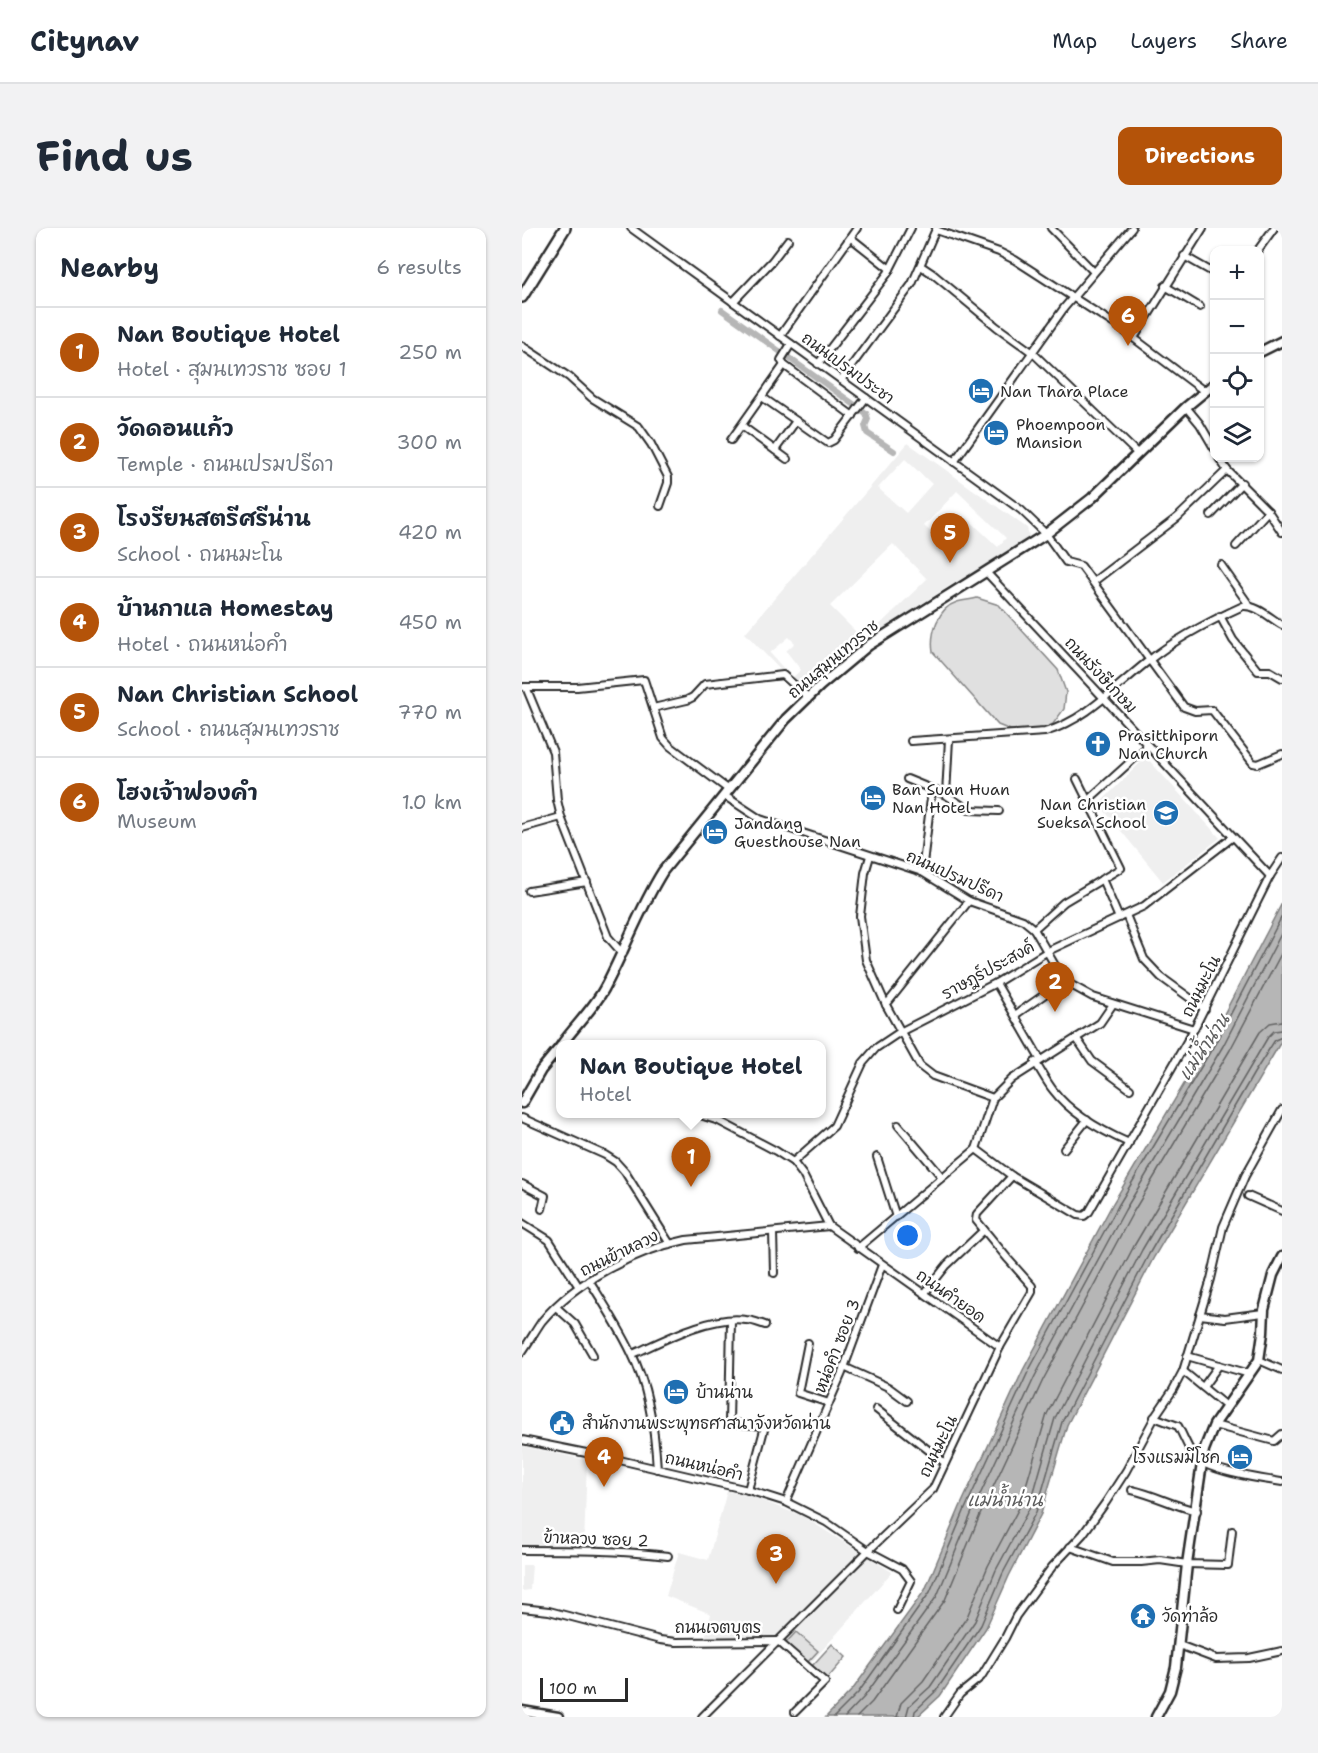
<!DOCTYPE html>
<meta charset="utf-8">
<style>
body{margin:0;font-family:"Shantell Sans","Playpen Sans Thai",sans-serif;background:#f2f2f3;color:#1f2937}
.controls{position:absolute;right:18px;top:18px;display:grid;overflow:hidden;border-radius:12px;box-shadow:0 2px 4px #0004}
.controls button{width:54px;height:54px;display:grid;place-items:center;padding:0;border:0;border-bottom:2px solid #e0e1e3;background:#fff;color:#1f2937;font:30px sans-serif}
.scale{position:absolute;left:18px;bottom:15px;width:88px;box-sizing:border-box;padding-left:6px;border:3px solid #2b2b2b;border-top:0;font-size:16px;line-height:21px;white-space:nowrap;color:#2b2b2b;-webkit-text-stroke:4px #fff;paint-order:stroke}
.you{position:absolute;left:386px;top:1008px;width:21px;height:21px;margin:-15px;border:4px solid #fff;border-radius:50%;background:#1a73e8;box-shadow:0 0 0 9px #1a73e833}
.badge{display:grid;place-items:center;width:39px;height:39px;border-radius:50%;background:#b45309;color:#fff;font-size:20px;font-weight:700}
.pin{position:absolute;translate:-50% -50px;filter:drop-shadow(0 2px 3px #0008)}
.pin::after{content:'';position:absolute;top:32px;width:21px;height:18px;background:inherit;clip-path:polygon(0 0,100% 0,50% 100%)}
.popup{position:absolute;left:34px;top:812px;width:270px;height:78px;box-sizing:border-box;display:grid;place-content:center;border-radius:12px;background:#fff;filter:drop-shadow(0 2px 4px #0005);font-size:20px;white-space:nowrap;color:#747a83}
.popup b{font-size:22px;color:#1f2937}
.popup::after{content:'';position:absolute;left:50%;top:100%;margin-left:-12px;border:12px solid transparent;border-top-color:#fff}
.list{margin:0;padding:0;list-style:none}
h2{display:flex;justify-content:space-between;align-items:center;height:78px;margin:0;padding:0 24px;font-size:26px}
h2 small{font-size:20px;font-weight:400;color:#747a83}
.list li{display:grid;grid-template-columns:39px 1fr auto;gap:18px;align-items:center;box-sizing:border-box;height:90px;padding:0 24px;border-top:2px solid #e0e1e3}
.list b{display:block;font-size:22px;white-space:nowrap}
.list p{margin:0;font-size:20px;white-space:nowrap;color:#747a83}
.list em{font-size:20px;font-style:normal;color:#747a83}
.icon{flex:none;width:33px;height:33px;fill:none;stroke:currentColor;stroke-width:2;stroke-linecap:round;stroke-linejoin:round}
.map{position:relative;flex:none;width:760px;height:1489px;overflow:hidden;border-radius:12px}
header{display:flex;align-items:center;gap:36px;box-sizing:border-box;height:84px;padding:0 30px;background:#fff;border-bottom:2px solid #e0e1e3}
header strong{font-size:28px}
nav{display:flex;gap:33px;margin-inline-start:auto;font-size:21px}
.intro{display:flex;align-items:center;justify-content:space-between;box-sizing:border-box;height:144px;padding:0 36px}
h1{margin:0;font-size:42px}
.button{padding:15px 27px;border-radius:12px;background:#b45309;color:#fff;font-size:21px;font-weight:700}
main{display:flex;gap:36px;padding:0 36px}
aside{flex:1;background:#fff;border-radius:12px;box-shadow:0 2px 4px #0004}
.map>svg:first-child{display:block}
.built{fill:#efefef;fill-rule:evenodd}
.green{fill:#e0e0e0;stroke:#868686;stroke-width:1.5}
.water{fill:#b6b6b6;stroke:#7e7e7e;stroke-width:1.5}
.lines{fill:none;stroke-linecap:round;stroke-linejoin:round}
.shore{stroke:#636363;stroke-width:1.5}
.canal{stroke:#b6b6b6;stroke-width:6}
.street-casing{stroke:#2b2b2b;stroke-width:10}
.secondary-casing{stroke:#2b2b2b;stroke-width:13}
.primary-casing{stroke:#2b2b2b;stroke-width:14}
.street{stroke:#fff;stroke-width:6}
.secondary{stroke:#fff;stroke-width:8}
.primary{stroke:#fff;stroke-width:9}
.labels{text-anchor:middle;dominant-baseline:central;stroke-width:5;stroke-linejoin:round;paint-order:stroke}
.street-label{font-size:16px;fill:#2b2b2b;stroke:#fff}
.poi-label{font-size:16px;fill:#2b2b2b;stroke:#fff;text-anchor:start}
.water-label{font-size:18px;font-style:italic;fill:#5c5c5c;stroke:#fff}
</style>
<header>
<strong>Citynav</strong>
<nav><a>Map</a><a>Layers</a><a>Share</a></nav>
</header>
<div class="intro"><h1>Find us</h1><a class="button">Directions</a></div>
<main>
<aside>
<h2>Nearby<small>6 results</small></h2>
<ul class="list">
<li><span class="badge">1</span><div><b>Nan Boutique Hotel</b><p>Hotel · สุมนเทวราช ซอย 1</p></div><em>250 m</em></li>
<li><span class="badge">2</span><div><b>วัดดอนแก้ว</b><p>Temple · ถนนเปรมปรีดา</p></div><em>300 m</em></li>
<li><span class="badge">3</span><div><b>โรงรียนสตรีศรีน่าน</b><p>School · ถนนมะโน</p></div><em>420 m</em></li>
<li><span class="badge">4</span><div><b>บ้านกาแล Homestay</b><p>Hotel · ถนนหน่อคำ</p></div><em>450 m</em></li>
<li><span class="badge">5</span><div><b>Nan Christian School</b><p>School · ถนนสุมนเทวราช</p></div><em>770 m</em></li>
<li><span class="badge">6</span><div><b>โฮงเจ้าฟองคำ</b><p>Museum</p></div><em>1.0 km</em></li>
</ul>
</aside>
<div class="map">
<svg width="760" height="1489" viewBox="0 0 760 1489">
<rect width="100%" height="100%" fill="#fff"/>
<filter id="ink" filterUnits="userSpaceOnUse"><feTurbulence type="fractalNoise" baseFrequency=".0167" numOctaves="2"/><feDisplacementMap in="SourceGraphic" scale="12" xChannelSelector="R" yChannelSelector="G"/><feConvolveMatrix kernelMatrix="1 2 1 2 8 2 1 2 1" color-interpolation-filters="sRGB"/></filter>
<g filter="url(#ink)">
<g class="built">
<path d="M 386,215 L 505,300 L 507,308 L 499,316 L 427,358 L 351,407 L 318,433 L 282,467 L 223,405 ZM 383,231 L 410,256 L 384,285 L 356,260 ZM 435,263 L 484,310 L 476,319 L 445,290 L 421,315 L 402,298 ZM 371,316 L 405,351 L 342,412 L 308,378 ZM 267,409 L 273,415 L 264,423 L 279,442 L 270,450 L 248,425 Z"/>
<polygon points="624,529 698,610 641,654 577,576"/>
<polygon points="0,1218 65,1232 62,1318 0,1318"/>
<polygon points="205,1263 228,1268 280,1288 370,1344 286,1438 251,1409 183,1410 189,1386 144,1368 157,1324 186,1332"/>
<polygon points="0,1337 10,1337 8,1362 0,1363"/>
</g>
<g class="green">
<path d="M 455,370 L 477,377 L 536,442 L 544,464 L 542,481 L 531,496 L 516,504 L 496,505 L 476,497 L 411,424 C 408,405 416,380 435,374 C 442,372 449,372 455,370 Z"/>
<polygon points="274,1404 296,1423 285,1435 263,1416"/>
<polygon points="310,1416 324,1429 305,1451 290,1438"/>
</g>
<polygon class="water" points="760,675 760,812 632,1029 545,1197 519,1286 487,1348 464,1400 418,1468 395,1489 304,1489 331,1461 403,1362 438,1279 501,1142 591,975 689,811"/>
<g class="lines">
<g class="shore">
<polyline points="312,1489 336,1465 408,1364 443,1281 506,1144 596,978 694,814 760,688"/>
<polyline points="323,1489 342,1469 415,1368 450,1284 513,1148 603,982 701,818 760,704"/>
<polyline points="335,1489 350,1474 423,1372 458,1287 521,1152 610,986 708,822 760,724"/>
<polyline points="375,1489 379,1475 401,1453 445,1389 466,1338 498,1278 525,1186 612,1018 738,804 748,795 760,793"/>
<polyline points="384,1489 387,1478 408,1459 453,1393 474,1342 507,1281 533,1190 620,1022 746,809 752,803 760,802"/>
<polyline points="392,1489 393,1483 414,1463 459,1397 481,1345 514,1284 540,1194 627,1026 732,845 753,812 760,809"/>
</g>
<polyline class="canal" points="200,82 344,185 346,191 343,198 345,205 372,223"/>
<g class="street-casing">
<g id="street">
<polyline points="109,0 499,282 524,306 544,334 559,338 662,479 673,483 690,482 731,535 736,536 760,526"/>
<polyline points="529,0 572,44"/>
<polyline points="414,2 477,24 493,32 597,99 682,163"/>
<polyline points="329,10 368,41"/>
<polyline points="736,22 752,0"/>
<polyline points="662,28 692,45"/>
<polyline points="399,38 411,46 475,99 511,125 616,226"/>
<polyline points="643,58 678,79"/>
<polyline points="211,74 250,33 266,12"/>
<polyline points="258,108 335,0"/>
<polyline points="612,110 681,0"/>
<polyline points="269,116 259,132 262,137 331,188"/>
<polyline points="0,118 47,149 70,170 117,199 129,216 146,249 146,255 138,278"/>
<polyline points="296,136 366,45 389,0"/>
<polyline points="319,152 390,56 414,1"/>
<polyline points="240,169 306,215 312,212 344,170"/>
<polyline points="664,179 678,196 692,220"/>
<polyline points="220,198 265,231"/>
<polyline points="209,212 262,137"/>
<polyline points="253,222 274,193"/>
<polyline points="697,230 705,242 746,283 760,304"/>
<polyline points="432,234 542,80 610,0"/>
<polyline points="689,287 720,255"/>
<polyline points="714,318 746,283"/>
<polyline points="699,337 727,377"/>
<polyline points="464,344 748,648"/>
<polyline points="571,354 656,289 705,242"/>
<polyline points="698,388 711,412 736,443 748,443 760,450"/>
<polyline points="2,459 55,459 122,452 141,510 148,518 207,562"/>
<polyline points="4,459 31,524 35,572 39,589 86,709 101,726"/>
<polyline points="131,480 165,472 171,469 183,456 261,447 286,469"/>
<path d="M 389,513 L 523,504 C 564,492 592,460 625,434 C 653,411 688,393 721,378 C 735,377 748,390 760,397"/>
<polyline points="385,551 424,567 447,582 477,583"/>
<polyline points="424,567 427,511"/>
<polyline points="203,568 238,591 400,644 447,673 501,692 512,701 542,753 571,769 672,801 748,648 760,630"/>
<polyline points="565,573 626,518"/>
<polyline points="0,600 39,589"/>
<polyline points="348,628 343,645 338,688 344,732 364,777 398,838 411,848 471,870"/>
<polyline points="400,644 410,562"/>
<polyline points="580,651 597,690"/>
<polyline points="7,663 65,654"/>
<polyline points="604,687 622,731 639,749 683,781"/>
<polyline points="512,701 542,674 599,640 555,551"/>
<polyline points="474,755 518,831"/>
<polyline points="364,777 447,673"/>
<polyline points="493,787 542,753"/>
<polyline points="555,811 570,833 608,861"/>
<path d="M 513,834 C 519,843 524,853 531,862 C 549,886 580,903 607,915"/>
<polyline points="175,886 197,893 254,923 271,934 281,947 307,998 478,1119"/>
<polyline points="0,890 83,927 94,934 103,944 148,1016"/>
<polyline points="376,897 420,949"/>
<polyline points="454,921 490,948 556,987 562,988 567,984 672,801"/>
<polyline points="542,921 565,892"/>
<polyline points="355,929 374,989"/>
<polyline points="271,934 312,898 341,835 354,820 378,804 474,755 526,723 622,678 711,609"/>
<polyline points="0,956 23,968 20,981"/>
<polyline points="726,968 760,983"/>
<polyline points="0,995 27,1012 57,1059"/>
<polyline points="251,1004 252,1045"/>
<polyline points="336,1020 454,921 471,870 490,851 578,795 591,776"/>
<path d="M 67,1052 C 82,1076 97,1099 109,1124 C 126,1158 133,1204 135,1241"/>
<polyline points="402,1066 425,1037 462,1002"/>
<polyline points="34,1079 53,1096 71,1127"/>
<polyline points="678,1087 703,1090 741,1085"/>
<polyline points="209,1092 207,1195 243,1198 226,1262"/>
<polyline points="286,1115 276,1165 307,1175"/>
<path d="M 0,1124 C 7,1114 13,1103 20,1093 C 53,1053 114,1022 164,1012 L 307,998"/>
<path d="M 111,1126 C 140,1113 191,1086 224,1092 C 230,1092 237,1095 243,1097"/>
<polyline points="665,1128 728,1146"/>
<polyline points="737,1132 760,1142"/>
<polyline points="322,1139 366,1159 385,1173"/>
<polyline points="661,1143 705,1179"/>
<polyline points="681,1159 697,1137"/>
<polyline points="354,1181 423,1235"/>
<path d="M 632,1189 L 656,1198 C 661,1207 665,1218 671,1227 C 682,1243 740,1251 760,1254"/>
<polyline points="692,1197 752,1213 760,1206"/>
<polyline points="0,1212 89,1230 226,1262 264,1274 304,1294 346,1323 380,1341 389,1353 375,1382"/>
<path d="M 610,1262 C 633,1267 652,1278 675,1283"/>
<polyline points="264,1274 320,1145 360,1037"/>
<polyline points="548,1319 591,1334 619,1334 638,1332 665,1336 706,1337 710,1303"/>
<path d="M 0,1322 C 49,1322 97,1322 146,1328"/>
<polyline points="0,1380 27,1383 138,1412 154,1414 256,1413 303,1454 273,1484"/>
<polyline points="657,1417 694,1431 727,1430 760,1423"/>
<polyline points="180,1489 346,1323 411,1261 478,1119 510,1064 510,1058 486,1031 454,992 455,986 490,948"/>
<polyline points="422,1489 438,1466 459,1449 483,1410 494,1388 530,1339 561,1306 584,1274 604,1243 634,1187 651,1162 661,1143 689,1051 701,999 723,948 760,882"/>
</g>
</g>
<g class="secondary-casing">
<g id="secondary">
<polyline points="738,124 760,113"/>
<path d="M 40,816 C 53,798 71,781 82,761 C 103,722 117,681 141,643 L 264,491 L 298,458 L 347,417 L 524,306 L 570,270 L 664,179 L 692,156"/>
<polyline points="0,875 19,842 39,818"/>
<polyline points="0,1483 36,1489"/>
<polyline points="634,1489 648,1463 654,1439 665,1336 682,1222 692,1197 737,1132 741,1105 742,1082 751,1047 760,1029"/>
</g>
</g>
<g class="primary-casing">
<polyline id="primary" points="0,69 43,0"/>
</g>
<use href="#street" class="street"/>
<use href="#secondary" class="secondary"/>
<use href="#primary" class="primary"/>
</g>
</g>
<defs>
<g id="hotel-disc" transform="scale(1.35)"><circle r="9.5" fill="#1f6fb2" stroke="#fff"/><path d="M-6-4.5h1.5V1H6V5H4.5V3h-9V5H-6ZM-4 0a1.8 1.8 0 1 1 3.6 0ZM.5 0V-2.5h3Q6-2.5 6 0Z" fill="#fff"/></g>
<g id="church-disc" transform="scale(1.35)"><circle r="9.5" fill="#1f6fb2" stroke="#fff"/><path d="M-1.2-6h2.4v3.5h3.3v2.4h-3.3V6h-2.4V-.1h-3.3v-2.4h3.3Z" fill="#fff"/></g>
<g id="school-disc" transform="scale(1.35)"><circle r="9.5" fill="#1f6fb2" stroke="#fff"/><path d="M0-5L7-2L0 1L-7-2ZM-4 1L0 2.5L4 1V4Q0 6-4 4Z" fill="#fff"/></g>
<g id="civic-disc" transform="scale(1.35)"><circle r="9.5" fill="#1f6fb2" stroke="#fff"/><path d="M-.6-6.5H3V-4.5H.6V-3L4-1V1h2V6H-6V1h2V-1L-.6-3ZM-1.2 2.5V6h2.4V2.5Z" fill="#fff"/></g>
<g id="temple-disc" transform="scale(1.35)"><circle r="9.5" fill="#1f6fb2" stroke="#fff"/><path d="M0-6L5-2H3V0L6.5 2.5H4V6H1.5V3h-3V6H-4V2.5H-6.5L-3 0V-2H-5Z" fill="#fff"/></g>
</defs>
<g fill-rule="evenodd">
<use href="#hotel-disc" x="459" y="163"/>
<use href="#hotel-disc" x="474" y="205"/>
<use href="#church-disc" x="576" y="516"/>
<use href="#hotel-disc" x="351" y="570"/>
<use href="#school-disc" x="644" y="585"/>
<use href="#hotel-disc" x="193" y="604"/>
<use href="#hotel-disc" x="154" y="1164"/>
<use href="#civic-disc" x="40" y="1195"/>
<use href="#hotel-disc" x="718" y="1229"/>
<use href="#temple-disc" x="621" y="1388"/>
</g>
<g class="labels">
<g class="street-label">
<text transform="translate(326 140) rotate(36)">ถนนเปรมประชา</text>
<text transform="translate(311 431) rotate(-40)">ถนนสุมนเทวราช</text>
<text transform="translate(579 447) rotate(47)">ถนนรังษีเกษม</text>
<text transform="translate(433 648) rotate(24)">ถนนเปรมปรีดา</text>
<text transform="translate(466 742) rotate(-29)">ราษฎร์ประสงค์</text>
<text transform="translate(679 758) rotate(-63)">ถนนมะโน</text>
<text transform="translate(97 1025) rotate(-26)">ถนนข้าหลวง</text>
<text transform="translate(429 1068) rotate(35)">ถนนคำยอด</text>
<text transform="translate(315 1118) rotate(-69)">หน่อคำ ซอย 3</text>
<text transform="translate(416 1218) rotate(-64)">ถนนมะโน</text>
<text transform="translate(182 1238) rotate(13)">ถนนหน่อคำ</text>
<text transform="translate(74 1311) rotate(2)">ข้าหลวง ซอย 2</text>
<text x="196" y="1399">ถนนเจตบุตร</text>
</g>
<g class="poi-label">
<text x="478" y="163">Nan Thara Place</text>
<text x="494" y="196">Phoempoon<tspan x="494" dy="18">Mansion</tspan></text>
<text x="596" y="507">Prasitthiporn<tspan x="596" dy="18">Nan Church</tspan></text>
<text x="370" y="561">Ban Suan Huan<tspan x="370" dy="18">Nan Hotel</tspan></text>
<text x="624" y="576" text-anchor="end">Nan Christian<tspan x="624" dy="18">Sueksa School</tspan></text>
<text x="212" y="595">Jandang<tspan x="212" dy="18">Guesthouse Nan</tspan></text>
<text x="174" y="1164">บ้านน่าน</text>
<text x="60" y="1195">สำนักงานพระพุทธศาสนาจังหวัดน่าน</text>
<text x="698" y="1229" text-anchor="end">โรงแรมมีโชค</text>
<text x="640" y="1388">วัดท่าล้อ</text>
</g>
<g class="water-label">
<text transform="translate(682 819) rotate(-56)">แม่น้ำน่าน</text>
<text x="483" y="1272">แม่น้ำน่าน</text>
</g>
</g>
</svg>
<div class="controls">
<button>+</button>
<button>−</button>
<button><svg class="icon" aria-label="locate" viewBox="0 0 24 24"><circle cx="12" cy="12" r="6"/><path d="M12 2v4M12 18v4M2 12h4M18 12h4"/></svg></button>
<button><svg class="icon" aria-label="layers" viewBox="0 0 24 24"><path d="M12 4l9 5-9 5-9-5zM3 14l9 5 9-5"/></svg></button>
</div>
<div class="scale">100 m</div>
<div class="you"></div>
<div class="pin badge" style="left:169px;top:959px">1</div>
<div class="popup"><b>Nan Boutique Hotel</b>Hotel</div>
<div class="pin badge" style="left:533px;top:784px">2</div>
<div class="pin badge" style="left:254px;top:1356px">3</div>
<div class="pin badge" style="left:82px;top:1259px">4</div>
<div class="pin badge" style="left:428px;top:335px">5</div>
<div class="pin badge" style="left:606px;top:118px">6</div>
</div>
</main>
